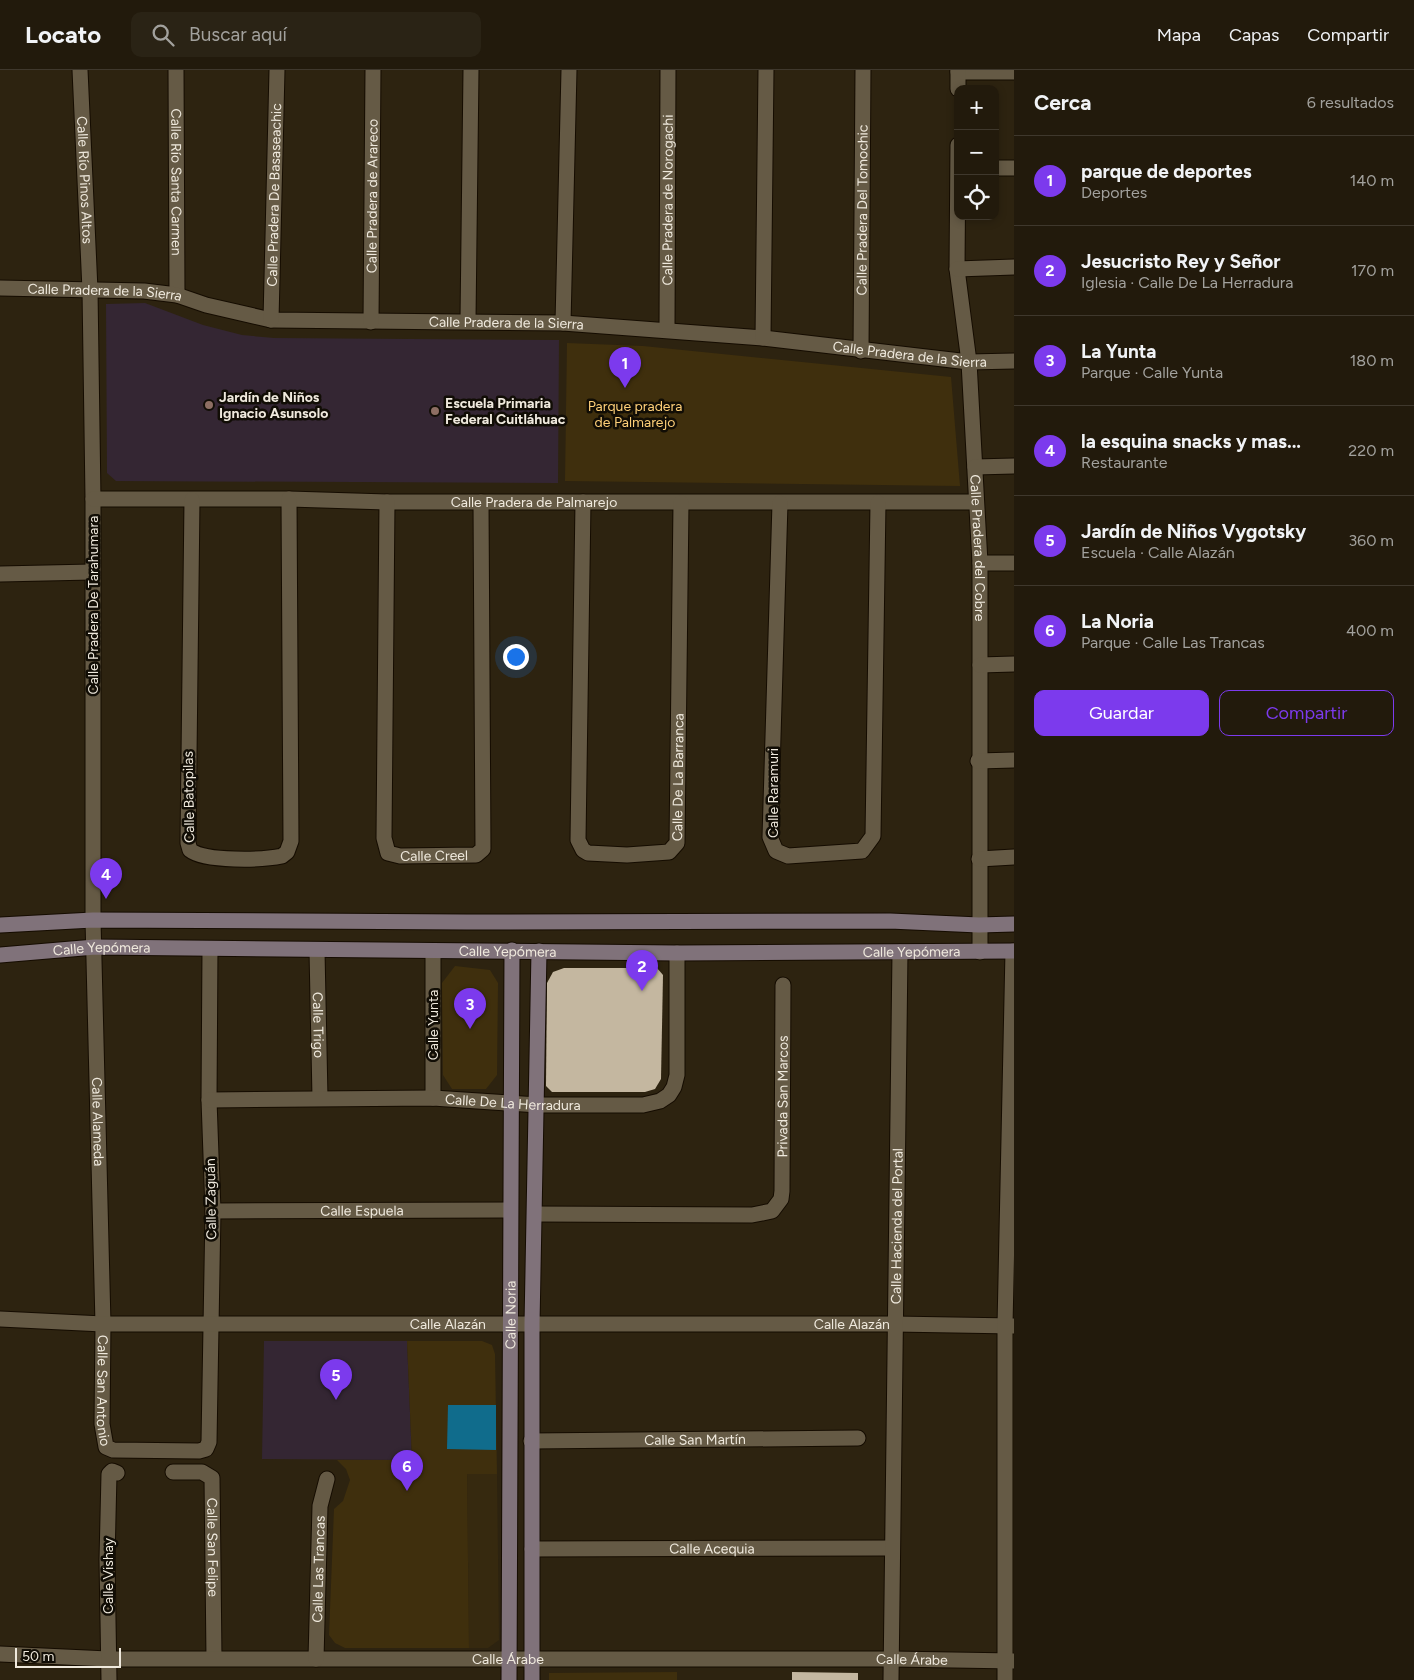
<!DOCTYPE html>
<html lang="es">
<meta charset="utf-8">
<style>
body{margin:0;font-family:Figtree,sans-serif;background:#2a2315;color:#f1f3f6}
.controls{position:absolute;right:15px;top:15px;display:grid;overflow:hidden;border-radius:10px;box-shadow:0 2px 8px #0003}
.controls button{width:45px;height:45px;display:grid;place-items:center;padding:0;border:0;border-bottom:1px solid #3f382d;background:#221a0c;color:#f1f3f6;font:25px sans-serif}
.scale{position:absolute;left:15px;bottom:12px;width:106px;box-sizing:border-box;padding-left:5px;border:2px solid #efe9dd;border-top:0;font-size:14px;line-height:18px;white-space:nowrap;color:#efe9dd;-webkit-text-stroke:4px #110d05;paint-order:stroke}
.you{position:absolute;left:515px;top:586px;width:18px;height:18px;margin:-12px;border:4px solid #fff;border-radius:50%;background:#1a73e8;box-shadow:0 0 0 8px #1a73e833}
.badge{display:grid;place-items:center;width:32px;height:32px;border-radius:50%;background:#7c3aed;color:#fff;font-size:16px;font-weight:700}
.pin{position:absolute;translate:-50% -41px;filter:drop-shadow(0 1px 2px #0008)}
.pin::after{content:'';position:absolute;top:26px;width:18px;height:15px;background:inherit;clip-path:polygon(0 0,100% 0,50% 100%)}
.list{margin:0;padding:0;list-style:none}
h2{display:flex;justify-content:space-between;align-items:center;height:65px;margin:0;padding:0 20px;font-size:21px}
h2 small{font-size:16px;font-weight:400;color:#a2a19d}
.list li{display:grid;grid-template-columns:32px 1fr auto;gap:15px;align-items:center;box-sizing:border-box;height:90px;padding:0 20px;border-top:1px solid #3f382d}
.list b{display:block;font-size:19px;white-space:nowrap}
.list p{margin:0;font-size:16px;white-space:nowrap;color:#a2a19d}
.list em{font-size:16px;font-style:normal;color:#a2a19d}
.actions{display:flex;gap:10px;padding:15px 20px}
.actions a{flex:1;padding:11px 0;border:1px solid #7c3aed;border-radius:10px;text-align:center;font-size:18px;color:#7c3aed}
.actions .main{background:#7c3aed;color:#fff}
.icon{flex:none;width:28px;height:28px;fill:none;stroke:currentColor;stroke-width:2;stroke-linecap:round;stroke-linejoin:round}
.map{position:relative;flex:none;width:1014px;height:1610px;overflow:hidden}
header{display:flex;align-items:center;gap:30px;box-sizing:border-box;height:70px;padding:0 25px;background:#221a0c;border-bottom:1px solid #3f382d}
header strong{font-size:24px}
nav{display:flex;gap:28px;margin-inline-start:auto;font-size:18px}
.search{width:350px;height:45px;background:#2a2315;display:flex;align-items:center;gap:12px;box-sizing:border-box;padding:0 18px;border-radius:10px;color:#a2a19d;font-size:19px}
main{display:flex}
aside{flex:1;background:#221a0c}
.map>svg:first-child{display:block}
.built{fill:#36290f}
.education{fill:#342633}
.green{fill:#3f2f0d}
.water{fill:#106c8c}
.building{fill:#c4b7a0}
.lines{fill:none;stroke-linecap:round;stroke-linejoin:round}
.street-casing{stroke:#150c00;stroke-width:17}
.secondary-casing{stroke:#150c00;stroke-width:17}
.street{stroke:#655a45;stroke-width:15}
.secondary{stroke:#80727a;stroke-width:15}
.education-dot{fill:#8d6e63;stroke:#110d05;stroke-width:2}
.labels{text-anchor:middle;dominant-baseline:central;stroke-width:5;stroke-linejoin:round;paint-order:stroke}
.street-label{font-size:14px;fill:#efe9dd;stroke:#110d05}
.poi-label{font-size:14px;font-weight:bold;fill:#efe9dd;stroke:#110d05;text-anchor:start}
.park-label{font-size:14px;fill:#fdcf78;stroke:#110d05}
</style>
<header>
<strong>Locato</strong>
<div class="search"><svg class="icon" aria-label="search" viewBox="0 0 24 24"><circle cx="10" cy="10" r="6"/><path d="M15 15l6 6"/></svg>Buscar aquí</div>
<nav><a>Mapa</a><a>Capas</a><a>Compartir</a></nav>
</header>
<main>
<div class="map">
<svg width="1014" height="1610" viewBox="0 0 1014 1610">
<rect width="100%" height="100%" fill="#2d2310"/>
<polygon class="built" points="467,1404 497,1404 499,1570 488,1578 469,1578"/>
<g class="education">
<polygon points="145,233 203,255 242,265 274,268 559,270 558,413 116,411 107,403 106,234"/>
<polygon points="264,1271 407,1271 412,1390 262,1389"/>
</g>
<g class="green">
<polygon points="567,273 643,276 951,307 960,416 565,411"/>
<polygon points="455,896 490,900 498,913 497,1005 486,1019 452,1019 443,1005 442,913"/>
<polygon points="407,1271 482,1271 492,1275 495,1284 497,1404 467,1404 469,1578 345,1578 335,1573 329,1565 334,1439 343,1431 350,1410 346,1399 337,1390 412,1390"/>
<polygon points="677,1602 677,1610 549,1610 549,1603"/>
</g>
<polygon class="water" points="448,1335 496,1335 496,1380 447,1379"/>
<g class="building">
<polygon points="564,898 657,898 663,905 661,1009 655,1019 645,1022 552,1022 546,1016 547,913 553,902"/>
<polygon points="792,1602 858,1603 858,1610 792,1610"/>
</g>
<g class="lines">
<g class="street-casing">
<g id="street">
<path id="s1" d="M 80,0 L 90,220 L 93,429 L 93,850 L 103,1254 L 102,1354 L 106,1377 L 113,1380 L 199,1381 L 206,1379 L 209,1372 L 213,1141 L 209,1030 L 210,879"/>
<path id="s2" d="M 176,0 L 177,225"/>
<polyline points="958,2 1014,2"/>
<polyline points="958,19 958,0"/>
<path id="s3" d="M 958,75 L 957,199 L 969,292 L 980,493 L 980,882"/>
<polyline points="995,98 1014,98"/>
<polyline points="957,199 1014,197"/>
<path id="s4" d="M 0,218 L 144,221 L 177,225 L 206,235 L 271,250 L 563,253 L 763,268 L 969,292 L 1014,291"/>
<path id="s5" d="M 271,250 L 277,0"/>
<polyline points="468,250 471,0"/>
<path id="s6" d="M 371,252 L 373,0"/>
<polyline points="563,253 569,0"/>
<path id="s7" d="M 667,259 L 668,0"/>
<polyline points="763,268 766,0"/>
<path id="s8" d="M 861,281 L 863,0"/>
<polyline points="975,397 1014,396"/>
<path id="s9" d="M 93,429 L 289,429 L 387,432 L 975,432"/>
<path d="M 192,430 L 188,773 L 190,780 C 205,792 263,790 282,786 L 287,782 L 291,771 L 289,429"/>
<path id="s10" d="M 387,432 L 384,768 L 388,783 L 400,786 L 476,785 L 483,779 L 481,432"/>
<path id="s11" d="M 583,432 L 578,770 L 583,780 L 588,783 L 627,785 L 669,782 L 677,773 L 681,433"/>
<polyline points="780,433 770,767 776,781 788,786 862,781 873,766 878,433"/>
<polyline points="980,493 1014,493"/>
<polyline points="0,504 92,502"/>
<polyline points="980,595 1014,594"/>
<polyline points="978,691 1014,690"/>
<polyline points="979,789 1014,787"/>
<path id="s12" d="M 317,881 L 320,1028"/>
<polyline points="433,1028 433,881"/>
<path id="s13" d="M 209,1030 L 433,1028 L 538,1035 L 643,1035 L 660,1031 L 669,1025 L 674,1017 L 677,1005 L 677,883"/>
<path id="s14" d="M 213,1141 L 510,1140"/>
<path id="s15" d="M 535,1144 L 752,1145 L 772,1141 L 781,1129 L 782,1121 L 783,915"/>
<path id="s16" d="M 0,1249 L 103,1254 L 894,1254 L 1014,1256"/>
<path id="s17" d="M 531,1371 L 858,1368"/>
<path id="s18" d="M 173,1402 L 202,1402 L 212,1408 L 214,1588"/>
<path id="s19" d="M 532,1479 L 892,1478"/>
<path id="s20" d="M 0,1584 L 108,1589 L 892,1589 L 1014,1591"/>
<path id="s21" d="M 316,1589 L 320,1436 L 327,1409"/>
<polyline points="109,1610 107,1490 109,1404 112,1401 117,1403"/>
<path id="s22" d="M 891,1610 L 900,882"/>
<polyline points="1005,1610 1005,1256 1013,881"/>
</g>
</g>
<g class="secondary-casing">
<g id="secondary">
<polyline points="0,855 93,850 467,852 890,851 979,855 1014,854"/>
<path id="s23" d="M 0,885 L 95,877 L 677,883 L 1014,881"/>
<path id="s24" d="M 509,1610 L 512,880"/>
<polyline points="532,1610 532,1254 539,881"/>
</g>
</g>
<use href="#street" class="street"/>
<use href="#secondary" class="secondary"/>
</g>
<g class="education-dot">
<circle cx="209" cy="335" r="5"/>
<circle cx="435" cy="341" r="5"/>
</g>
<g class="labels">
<g class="street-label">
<text stroke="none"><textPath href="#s1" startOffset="110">Calle Río Pinos Altos</textPath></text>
<text stroke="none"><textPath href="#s2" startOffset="112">Calle Río Santa Carmen</textPath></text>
<text stroke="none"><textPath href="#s5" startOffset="125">Calle Pradera De Basaseachic</textPath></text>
<text stroke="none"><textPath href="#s6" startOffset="126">Calle Pradera de Arareco</textPath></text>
<text stroke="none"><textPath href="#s7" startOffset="129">Calle Pradera de Norogachi</textPath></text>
<text stroke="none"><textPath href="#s8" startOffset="141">Calle Pradera Del Tomochic</textPath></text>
<text stroke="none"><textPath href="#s4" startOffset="105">Calle Pradera de la Sierra</textPath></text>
<text stroke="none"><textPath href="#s4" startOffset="510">Calle Pradera de la Sierra</textPath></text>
<text stroke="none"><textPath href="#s4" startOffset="915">Calle Pradera de la Sierra</textPath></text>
<text stroke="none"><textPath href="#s9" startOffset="441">Calle Pradera de Palmarejo</textPath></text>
<text stroke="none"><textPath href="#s3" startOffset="404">Calle Pradera del Cobre</textPath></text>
<text transform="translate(93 535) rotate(-90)">Calle Pradera De Tarahumara</text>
<text stroke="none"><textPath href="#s11" startOffset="514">Calle De La Barranca</textPath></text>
<text transform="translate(773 723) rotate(-90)">Calle Raramuri</text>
<text transform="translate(189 727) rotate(-91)">Calle Batopilas</text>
<text stroke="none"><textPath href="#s10" startOffset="398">Calle Creel</textPath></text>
<text stroke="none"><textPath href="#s23" startOffset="102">Calle Yepómera</textPath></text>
<text stroke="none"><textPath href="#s23" startOffset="508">Calle Yepómera</textPath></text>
<text stroke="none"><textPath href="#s23" startOffset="912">Calle Yepómera</textPath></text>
<text stroke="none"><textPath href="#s12" startOffset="74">Calle Trigo</textPath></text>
<text transform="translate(433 955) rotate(-90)">Calle Yunta</text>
<text stroke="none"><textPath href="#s15" startOffset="355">Privada San Marcos</textPath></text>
<text stroke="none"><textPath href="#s13" startOffset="304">Calle De La Herradura</textPath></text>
<text stroke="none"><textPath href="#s1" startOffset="1052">Calle Alameda</textPath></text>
<text transform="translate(211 1129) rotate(-91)">Calle Zaguán</text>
<text stroke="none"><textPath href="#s14" startOffset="149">Calle Espuela</textPath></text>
<text stroke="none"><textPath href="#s22" startOffset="454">Calle Hacienda del Portal</textPath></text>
<text stroke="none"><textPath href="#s24" startOffset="365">Calle Noria</textPath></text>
<text stroke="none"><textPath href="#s16" startOffset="448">Calle Alazán</textPath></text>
<text stroke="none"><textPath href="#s16" startOffset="852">Calle Alazán</textPath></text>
<text stroke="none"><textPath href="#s1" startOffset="1321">Calle San Antonio</textPath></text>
<text stroke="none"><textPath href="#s17" startOffset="164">Calle San Martín</textPath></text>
<text stroke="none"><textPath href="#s18" startOffset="110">Calle San Felipe</textPath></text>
<text stroke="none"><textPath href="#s19" startOffset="180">Calle Acequia</textPath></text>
<text stroke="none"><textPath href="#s21" startOffset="90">Calle Las Trancas</textPath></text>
<text transform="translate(108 1506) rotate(-90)">Calle Vishay</text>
<text stroke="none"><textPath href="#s20" startOffset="912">Calle Árabe</textPath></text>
<text stroke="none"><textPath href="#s20" startOffset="508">Calle Árabe</textPath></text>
</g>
<g class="poi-label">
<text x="219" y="327">Jardín de Niños<tspan x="219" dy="16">Ignacio Asunsolo</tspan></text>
<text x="445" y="333">Escuela Primaria<tspan x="445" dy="16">Federal Cuitláhuac</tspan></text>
</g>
<g class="park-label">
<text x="635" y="336">Parque pradera<tspan x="635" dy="16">de Palmarejo</tspan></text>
</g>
</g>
</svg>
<div class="controls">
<button>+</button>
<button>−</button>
<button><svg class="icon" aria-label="locate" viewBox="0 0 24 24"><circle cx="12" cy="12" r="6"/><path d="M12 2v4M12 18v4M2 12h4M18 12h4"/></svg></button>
</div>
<div class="scale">50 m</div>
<div class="you"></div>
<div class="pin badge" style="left:625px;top:318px">1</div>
<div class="pin badge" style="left:642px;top:921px">2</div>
<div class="pin badge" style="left:470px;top:959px">3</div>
<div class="pin badge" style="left:106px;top:829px">4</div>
<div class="pin badge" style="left:336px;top:1330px">5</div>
<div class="pin badge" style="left:407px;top:1421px">6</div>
</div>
<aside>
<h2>Cerca<small>6 resultados</small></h2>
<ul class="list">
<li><span class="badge">1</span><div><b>parque de deportes</b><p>Deportes</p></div><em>140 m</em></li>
<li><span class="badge">2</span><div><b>Jesucristo Rey y Señor</b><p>Iglesia · Calle De La Herradura</p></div><em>170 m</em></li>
<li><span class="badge">3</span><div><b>La Yunta</b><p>Parque · Calle Yunta</p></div><em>180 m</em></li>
<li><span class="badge">4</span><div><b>la esquina snacks y mas...</b><p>Restaurante</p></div><em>220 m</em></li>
<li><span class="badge">5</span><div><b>Jardín de Niños Vygotsky</b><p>Escuela · Calle Alazán</p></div><em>360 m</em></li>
<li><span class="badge">6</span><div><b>La Noria</b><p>Parque · Calle Las Trancas</p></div><em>400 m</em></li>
</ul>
<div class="actions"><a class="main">Guardar</a><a>Compartir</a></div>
</aside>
</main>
